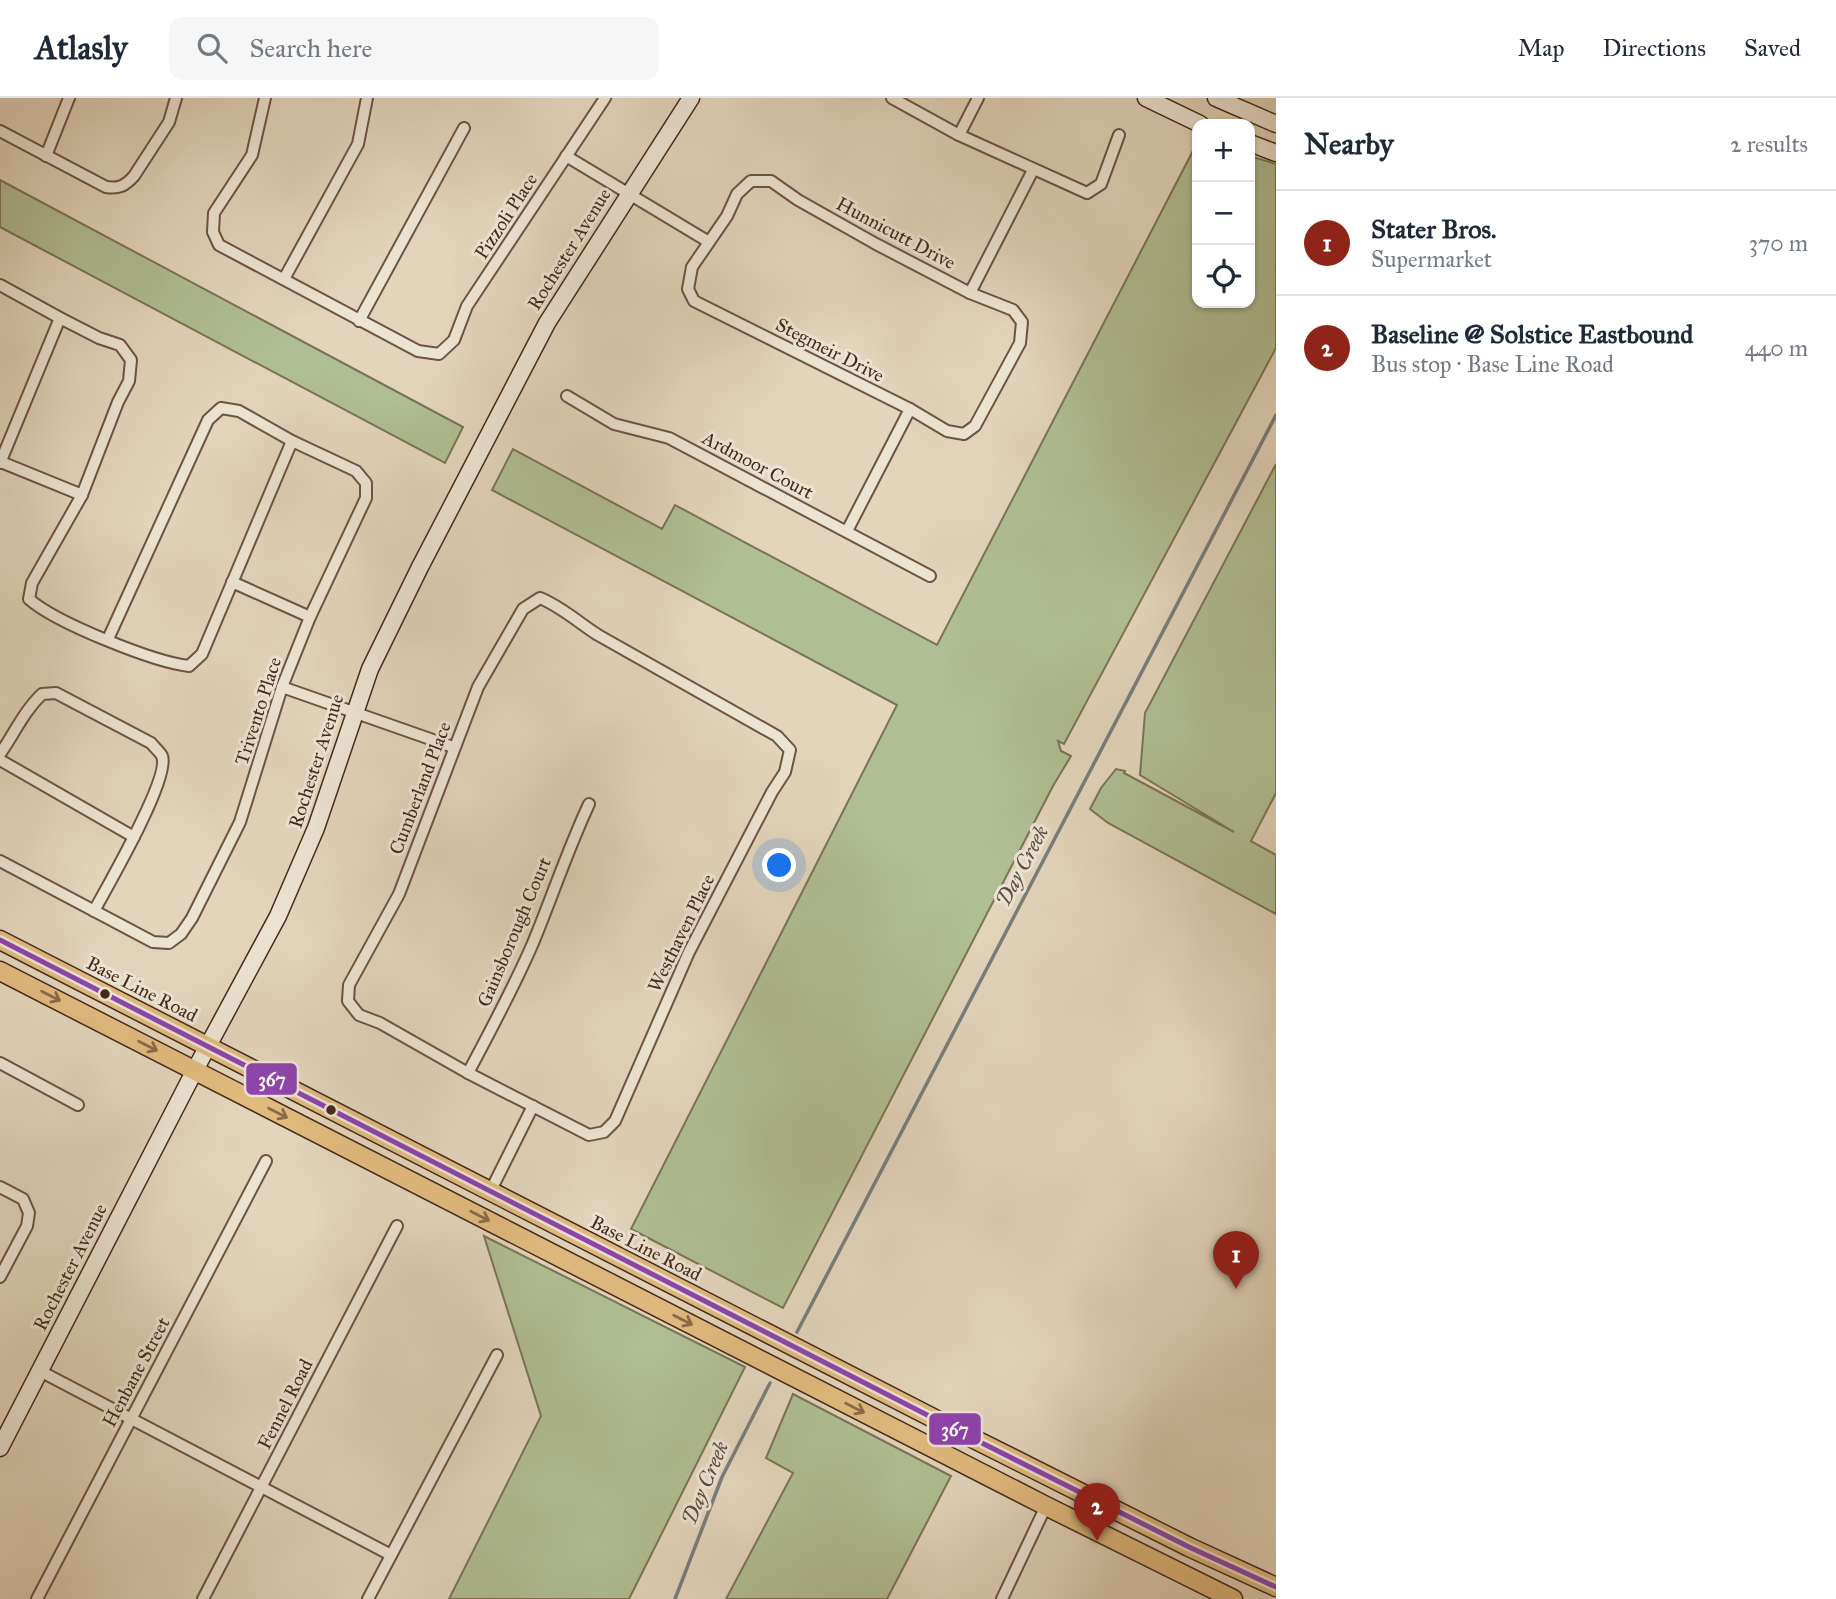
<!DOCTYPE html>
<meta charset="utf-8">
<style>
body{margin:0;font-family:"IM FELL Great Primer",serif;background:#f6f6f7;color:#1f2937}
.controls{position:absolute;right:21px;top:21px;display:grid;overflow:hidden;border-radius:14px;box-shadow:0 2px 5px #0004}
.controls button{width:63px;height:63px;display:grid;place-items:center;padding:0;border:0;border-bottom:2px solid #e0e1e3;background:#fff;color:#1f2937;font:35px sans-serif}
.you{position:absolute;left:780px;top:768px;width:24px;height:24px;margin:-18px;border:5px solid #fff;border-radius:50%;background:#1a73e8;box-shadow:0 0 0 10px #1a73e833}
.badge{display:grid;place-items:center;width:46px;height:46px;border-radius:50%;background:#8f2418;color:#fff;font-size:23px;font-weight:700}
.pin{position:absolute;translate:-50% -58px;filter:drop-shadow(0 2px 4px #0008)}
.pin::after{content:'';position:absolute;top:37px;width:24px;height:21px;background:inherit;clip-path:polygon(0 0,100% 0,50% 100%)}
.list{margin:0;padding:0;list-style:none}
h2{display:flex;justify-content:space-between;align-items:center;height:91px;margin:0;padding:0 28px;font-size:30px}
h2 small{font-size:23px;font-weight:400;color:#747a83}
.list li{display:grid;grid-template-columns:46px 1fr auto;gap:21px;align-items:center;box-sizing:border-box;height:105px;padding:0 28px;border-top:2px solid #e0e1e3}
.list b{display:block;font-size:26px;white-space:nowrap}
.list p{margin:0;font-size:23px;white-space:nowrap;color:#747a83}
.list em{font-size:23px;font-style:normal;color:#747a83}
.icon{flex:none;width:38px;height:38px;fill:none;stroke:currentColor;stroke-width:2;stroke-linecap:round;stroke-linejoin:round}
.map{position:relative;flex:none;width:1276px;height:1501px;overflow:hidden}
header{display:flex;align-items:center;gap:42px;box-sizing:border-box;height:98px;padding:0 35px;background:#fff;border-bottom:2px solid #e0e1e3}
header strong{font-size:33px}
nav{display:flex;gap:38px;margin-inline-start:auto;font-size:24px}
.search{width:490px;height:63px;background:#f6f6f7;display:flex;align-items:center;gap:18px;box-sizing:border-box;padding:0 24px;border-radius:14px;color:#747a83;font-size:26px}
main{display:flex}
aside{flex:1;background:#fff}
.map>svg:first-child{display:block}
.green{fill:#b0be93;stroke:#7a7457;stroke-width:2}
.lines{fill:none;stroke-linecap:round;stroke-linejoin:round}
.stream{stroke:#787e7c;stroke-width:3.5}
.street-casing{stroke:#6c5443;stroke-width:14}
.secondary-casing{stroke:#44291b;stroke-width:19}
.primary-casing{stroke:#44291b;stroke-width:21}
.street{stroke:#ece4d3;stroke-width:10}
.secondary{stroke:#ece4d3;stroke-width:16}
.primary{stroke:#e1ba7e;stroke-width:18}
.bus-1-casing{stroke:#ece4d3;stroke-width:10}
.bus-1{stroke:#8e44ad;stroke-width:5}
.oneway{stroke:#8b6a48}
.bus-dot{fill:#44291b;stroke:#ece4d3;stroke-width:2.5}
.labels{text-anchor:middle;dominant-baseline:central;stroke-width:6;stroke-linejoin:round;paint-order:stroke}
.street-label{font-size:19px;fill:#44291b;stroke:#ece4d3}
.water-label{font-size:21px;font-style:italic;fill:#5a4c43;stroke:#ece4d3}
.line-badge{stroke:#ece4d3;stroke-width:2.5}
.badge-label{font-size:19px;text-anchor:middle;font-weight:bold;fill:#fff}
</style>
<header>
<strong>Atlasly</strong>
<div class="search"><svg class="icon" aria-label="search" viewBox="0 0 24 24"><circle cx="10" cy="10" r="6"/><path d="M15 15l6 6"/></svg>Search here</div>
<nav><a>Map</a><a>Directions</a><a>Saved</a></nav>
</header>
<main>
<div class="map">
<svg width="1276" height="1501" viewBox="0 0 1276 1501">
<rect width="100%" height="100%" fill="#e2d5bb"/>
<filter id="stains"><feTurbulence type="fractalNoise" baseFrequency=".00286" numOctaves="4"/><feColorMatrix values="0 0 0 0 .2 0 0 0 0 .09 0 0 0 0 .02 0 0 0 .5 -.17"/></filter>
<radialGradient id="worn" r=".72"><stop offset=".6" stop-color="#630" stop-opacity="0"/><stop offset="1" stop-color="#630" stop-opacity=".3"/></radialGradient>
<g class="green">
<polygon points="1197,45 1197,205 1250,205 1250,58 1276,66 1276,250 1064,646 1058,643 1061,653 1071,658 1053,688 783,1210 631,1131 897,607 492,392 513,351 662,431 675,407 937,547"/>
<polygon points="0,82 463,329 445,365 0,129"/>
<polygon points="1276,366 1276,695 1251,743 1276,757 1276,816 1108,725 1090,711 1101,690 1116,671 1125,673 1124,675 1234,734 1140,677 1145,615"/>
<polygon points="484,1138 745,1269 629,1501 449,1501 541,1318"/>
<polygon points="793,1296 951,1378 887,1501 726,1501 793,1375 766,1360"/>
</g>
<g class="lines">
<g class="stream">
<polyline points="797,1234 1276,317"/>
<polyline points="675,1501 722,1379 770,1285"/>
</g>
<g class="street-casing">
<g id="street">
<polyline points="265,0 252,57 214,115 213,134 219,147 418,253 439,256 454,242 467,208 605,0"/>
<polyline points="892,0 959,37 1087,95 1101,86 1119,37"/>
<path d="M 0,33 L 106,89 C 119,91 125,88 134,78 L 169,24 L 176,0"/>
<polyline points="959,37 978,0"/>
<polyline points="46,58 69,0"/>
<polyline points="566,58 709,144"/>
<polygon points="751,83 771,83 798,102 876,146 970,195 1013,212 1022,224 1020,245 975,328 964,336 947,333 910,311 694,203 688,191 692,169 727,118 737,96"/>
<polyline points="284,181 358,46 367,0"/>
<path d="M 0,187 L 60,220 L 99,240 L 120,247 L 131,262 L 129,283 L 118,304 L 82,397 L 32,485 L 29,501 C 56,525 154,564 189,568 L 202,556 L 292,343"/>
<polyline points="970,195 1033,72"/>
<polyline points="359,223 464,30"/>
<polyline points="567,298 614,326 669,340 930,478"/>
<polyline points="1,364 82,397"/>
<polyline points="0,365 60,220"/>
<polyline points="847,433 910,311"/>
<polyline points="232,484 310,519"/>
<path d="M 540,500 C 562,509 579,525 598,537 L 777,638 L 790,652 L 785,674 L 772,694 L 689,854 L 615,1023 L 604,1034 L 589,1037 L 468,975 L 380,925 L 359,917 L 348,903 L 349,887 L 399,796 L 478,589 L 523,511 Z"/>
<polyline points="282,589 453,649"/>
<path d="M 0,656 C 14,636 24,613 42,596 L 56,595 L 151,645 C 154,649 160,654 162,658 C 171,679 107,789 94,813"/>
<polyline points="0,662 134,739"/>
<polyline points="0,763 153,844 169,845 181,836 192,820 240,724 282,589 310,519 366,400 366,385 356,373 292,343 239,313 221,310 208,322 108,541"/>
<polyline points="0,965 78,1007"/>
<path d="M 468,975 C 491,932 514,889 533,845 C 552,799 568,751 589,706"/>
<polyline points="0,1089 23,1101 29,1115 27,1128 0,1179"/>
<polyline points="490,1094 533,1008"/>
<polyline points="40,1273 391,1457"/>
<polyline points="37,1501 266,1063"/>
<polyline points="203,1501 397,1128"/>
<polyline points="368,1501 497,1257"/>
<polyline points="1002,1501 1046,1408"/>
</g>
</g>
<g class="secondary-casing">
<g id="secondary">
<polyline points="1146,0 1200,26"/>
<polyline points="1216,0 1276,26"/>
<polyline points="1250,45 1276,55"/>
<polyline points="0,1350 195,972 278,818 316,730 370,571 420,469 547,225 691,0"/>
</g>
</g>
<g class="primary-casing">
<g id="primary">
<polyline points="0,842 972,1340 1189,1449 1276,1489"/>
<polyline points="0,873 1046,1408 1233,1501"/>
</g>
</g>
<use href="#street" class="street"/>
<use href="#secondary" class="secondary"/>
<use href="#primary" class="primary"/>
<g class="bus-1-casing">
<polyline id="bus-1" points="0,842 972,1340 1189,1449 1276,1489"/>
</g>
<use href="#bus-1" class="bus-1"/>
</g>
<defs><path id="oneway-shaft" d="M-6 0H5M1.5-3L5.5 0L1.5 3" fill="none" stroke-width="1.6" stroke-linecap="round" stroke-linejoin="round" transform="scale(1.75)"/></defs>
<g class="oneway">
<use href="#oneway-shaft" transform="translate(51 898) rotate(27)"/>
<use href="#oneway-shaft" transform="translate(148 948) rotate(27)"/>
<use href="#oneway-shaft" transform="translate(278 1015) rotate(27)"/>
<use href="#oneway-shaft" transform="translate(480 1118) rotate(27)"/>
<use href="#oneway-shaft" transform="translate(683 1222) rotate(27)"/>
<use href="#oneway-shaft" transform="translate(855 1310) rotate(27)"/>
</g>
<g class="bus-dot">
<circle cx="105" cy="896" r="6"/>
<circle cx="331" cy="1012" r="6"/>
</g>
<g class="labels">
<g class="street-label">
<text transform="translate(506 118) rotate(-57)">Pizzoli Place</text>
<text transform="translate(896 135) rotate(28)">Hunnicutt Drive</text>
<text transform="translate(569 151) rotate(-58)">Rochester Avenue</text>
<text transform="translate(830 252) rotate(27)">Stegmeir Drive</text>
<text transform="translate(758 367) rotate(28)">Ardmoor Court</text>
<text transform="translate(258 613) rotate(-72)">Trivento Place</text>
<text transform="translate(316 663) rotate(-72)">Rochester Avenue</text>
<text transform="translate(420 690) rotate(-69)">Cumberland Place</text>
<text transform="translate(514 834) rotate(-67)">Gainsborough Court</text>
<text transform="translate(681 835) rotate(-64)">Westhaven Place</text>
<text transform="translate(142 891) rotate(27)">Base Line Road</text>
<text transform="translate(646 1150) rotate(27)">Base Line Road</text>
<text transform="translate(70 1169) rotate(-63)">Rochester Avenue</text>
<text transform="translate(136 1274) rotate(-62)">Henbane Street</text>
<text transform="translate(285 1306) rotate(-63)">Fennel Road</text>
</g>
<g class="water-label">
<text transform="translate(1022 768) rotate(-62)">Day Creek</text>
<text transform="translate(705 1385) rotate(-67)">Day Creek</text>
</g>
</g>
<g class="line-badge">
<rect x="245" y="964" width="53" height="34" rx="7" fill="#8e44ad"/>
<rect x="928" y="1314" width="54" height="34" rx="7" fill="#8e44ad"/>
</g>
<g class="badge-label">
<text x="272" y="988">367</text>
<text x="955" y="1338">367</text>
</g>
<rect width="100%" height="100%" filter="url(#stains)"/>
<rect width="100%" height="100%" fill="url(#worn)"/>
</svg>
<div class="controls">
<button>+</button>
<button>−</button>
<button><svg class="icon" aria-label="locate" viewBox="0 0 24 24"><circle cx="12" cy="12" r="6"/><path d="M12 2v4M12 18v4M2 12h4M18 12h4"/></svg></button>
</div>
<div class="you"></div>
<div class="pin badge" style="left:1236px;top:1191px">1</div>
<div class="pin badge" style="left:1097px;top:1443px">2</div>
</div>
<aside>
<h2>Nearby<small>2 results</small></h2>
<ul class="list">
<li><span class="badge">1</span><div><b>Stater Bros.</b><p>Supermarket</p></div><em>370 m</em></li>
<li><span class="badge">2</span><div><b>Baseline @ Solstice Eastbound</b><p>Bus stop · Base Line Road</p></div><em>440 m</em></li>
</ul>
</aside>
</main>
